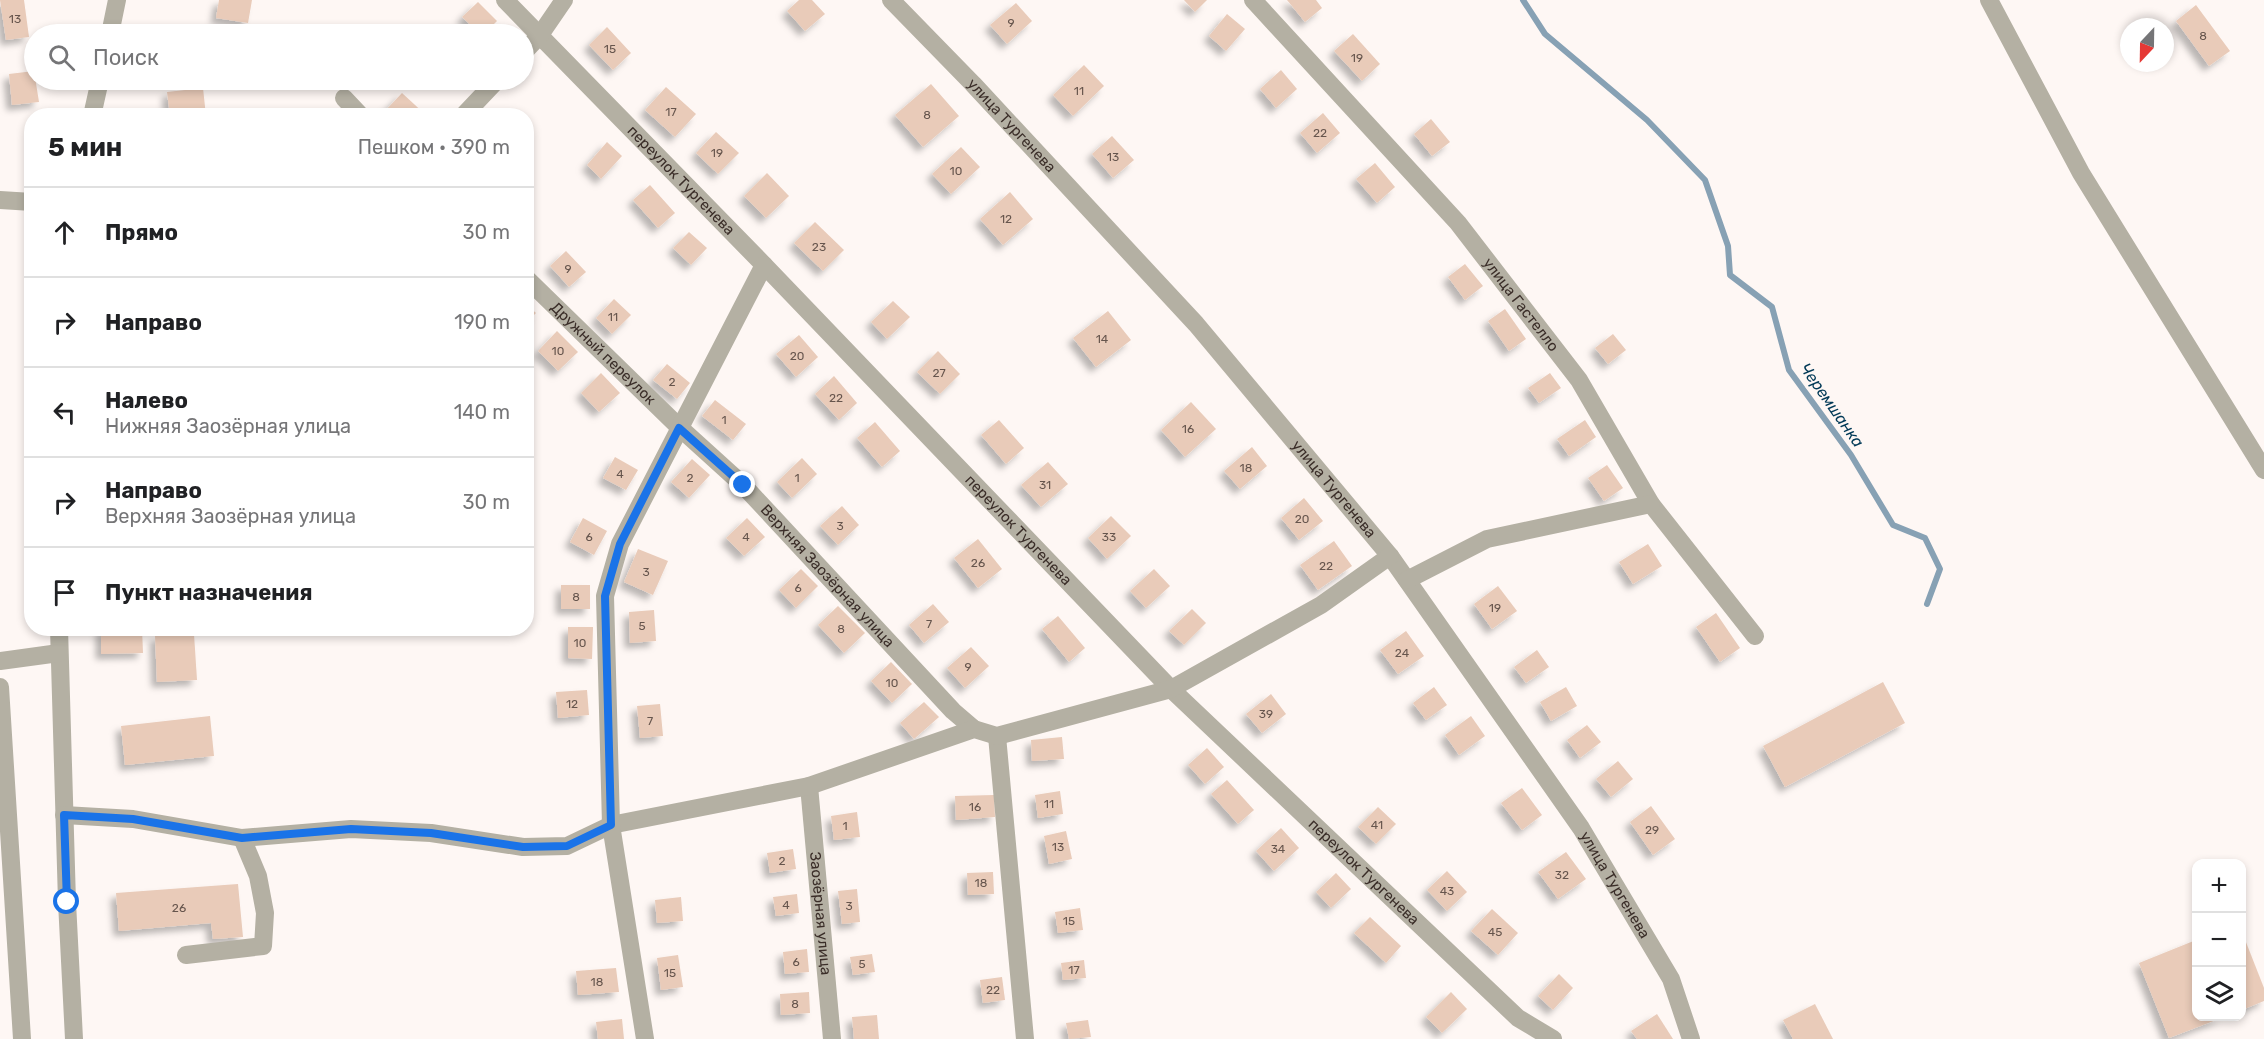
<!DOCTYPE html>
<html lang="ru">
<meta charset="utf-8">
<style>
body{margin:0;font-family:Rubik,sans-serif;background:#f6f6f6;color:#202124}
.controls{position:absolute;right:18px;bottom:18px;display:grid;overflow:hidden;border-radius:12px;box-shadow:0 3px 9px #0003}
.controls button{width:54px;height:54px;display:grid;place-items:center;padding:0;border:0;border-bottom:2px solid #e0e0e0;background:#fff;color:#202124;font:30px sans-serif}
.compass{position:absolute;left:2120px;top:18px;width:54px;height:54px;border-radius:50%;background:#fff;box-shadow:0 3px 9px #0003;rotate:202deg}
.stop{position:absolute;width:18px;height:18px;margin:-14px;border:4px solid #1a73e8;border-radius:50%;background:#fff}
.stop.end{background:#1a73e8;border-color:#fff;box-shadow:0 2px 6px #0008}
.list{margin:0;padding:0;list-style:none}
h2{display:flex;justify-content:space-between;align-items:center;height:78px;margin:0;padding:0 24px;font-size:26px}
h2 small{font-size:20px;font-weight:400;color:#757577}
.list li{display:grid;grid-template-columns:39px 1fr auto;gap:18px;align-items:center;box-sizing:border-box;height:90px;padding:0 24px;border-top:2px solid #e0e0e0}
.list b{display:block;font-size:22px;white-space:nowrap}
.list p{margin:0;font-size:20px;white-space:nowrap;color:#757577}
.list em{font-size:20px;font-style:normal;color:#757577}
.icon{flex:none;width:33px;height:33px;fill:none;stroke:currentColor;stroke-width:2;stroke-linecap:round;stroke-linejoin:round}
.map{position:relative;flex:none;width:2264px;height:1039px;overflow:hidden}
.search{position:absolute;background:#fff;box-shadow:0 3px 9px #0003;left:24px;top:24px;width:510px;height:66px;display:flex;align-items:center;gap:15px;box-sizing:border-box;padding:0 21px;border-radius:33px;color:#757577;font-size:22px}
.panel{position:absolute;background:#fff;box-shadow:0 3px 9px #0003;left:24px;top:108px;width:510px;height:528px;border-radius:24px}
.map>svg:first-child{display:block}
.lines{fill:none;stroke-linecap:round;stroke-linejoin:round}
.stream{stroke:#87a1b4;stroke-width:6}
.building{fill:#e9cbb9;filter:url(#shadow)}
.minor{stroke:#b4b0a3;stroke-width:18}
.route{stroke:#1a73e8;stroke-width:8}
.labels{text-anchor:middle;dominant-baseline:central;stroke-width:6;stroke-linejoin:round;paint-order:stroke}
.number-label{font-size:12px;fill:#66554d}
.street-label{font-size:15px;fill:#3b2e29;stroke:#fef7f4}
.water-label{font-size:16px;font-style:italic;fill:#013956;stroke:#fef7f4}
</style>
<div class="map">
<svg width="2264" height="1039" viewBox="0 0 2264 1039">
<defs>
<filter id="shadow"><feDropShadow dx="-5.5" dy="5.5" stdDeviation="3" flood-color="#0004"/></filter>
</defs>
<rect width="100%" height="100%" fill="#fef7f4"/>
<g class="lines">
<polyline class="stream" points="1523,0 1545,34 1647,120 1705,180 1728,246 1730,275 1772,307 1789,370 1851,455 1893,525 1925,538 1940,569 1927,604"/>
</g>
<g class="building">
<polygon points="0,0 24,0 29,37 6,40"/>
<polygon points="219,0 252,0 248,23 216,18"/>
<polygon points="799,0 812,0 825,14 805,31 787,11"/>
<polygon points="1184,0 1207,0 1195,12"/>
<polygon points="1287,0 1316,0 1322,8 1305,22"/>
<polygon points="478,2 497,21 484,34 480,34 462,17"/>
<polygon points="1016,3 1032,21 1007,44 990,25"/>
<polygon points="2196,5 2230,51 2209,66 2176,21"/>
<polygon points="1227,14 1245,29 1226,51 1209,36"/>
<polygon points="607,27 631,53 613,70 589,45"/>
<polygon points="1353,34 1380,64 1362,81 1334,51"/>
<polygon points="1084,65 1104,86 1073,116 1053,95"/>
<polygon points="1281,70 1297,89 1276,108 1260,89"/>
<polygon points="34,71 39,102 12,105 9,74"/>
<polygon points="931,84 959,116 923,147 895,115"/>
<polygon points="666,87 696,114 675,137 645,110"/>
<polygon points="203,88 206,116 170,116 167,92"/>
<polygon points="402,93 427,116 390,116 385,111"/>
<polygon points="1323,113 1340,133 1317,153 1300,133"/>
<polygon points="1431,119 1450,142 1432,156 1414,134"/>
<polygon points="716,132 739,153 718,174 696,153"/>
<polygon points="1112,136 1134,160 1113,178 1092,154"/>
<polygon points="607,142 622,156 601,179 587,165"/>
<polygon points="961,147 980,167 951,194 932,174"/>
<polygon points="1375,163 1395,187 1377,203 1356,179"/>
<polygon points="767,173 789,196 766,218 744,196"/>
<polygon points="650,185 675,213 658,228 633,200"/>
<polygon points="1010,192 1033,219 1003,245 980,219"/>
<polygon points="815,222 844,250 823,271 794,243"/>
<polygon points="689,232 707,248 691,265 673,248"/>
<polygon points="566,251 586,272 569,287 550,266"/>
<polygon points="1465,264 1483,286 1465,300 1448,277"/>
<polygon points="614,299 631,315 612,334 596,318"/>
<polygon points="893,301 910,317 887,339 871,322"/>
<polygon points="526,304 536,313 526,323"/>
<polygon points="1505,309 1526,339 1509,351 1488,321"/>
<polygon points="1108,311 1131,340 1096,367 1073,338"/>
<polygon points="557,331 578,352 558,371 538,351"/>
<polygon points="1613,334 1626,350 1608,364 1595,348"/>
<polygon points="799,335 818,357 796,377 776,354"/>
<polygon points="938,351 960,374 940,394 917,372"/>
<polygon points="667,364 690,383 677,399 653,380"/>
<polygon points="601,373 620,393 599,412 581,393"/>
<polygon points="1550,373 1561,388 1539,403 1528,388"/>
<polygon points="834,376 857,403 839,420 815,394"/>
<polygon points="715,400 746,424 733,440 702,416"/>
<polygon points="1191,402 1216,429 1185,457 1161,430"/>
<polygon points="999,420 1024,448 1006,464 981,435"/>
<polygon points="1585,420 1596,437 1569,456 1557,439"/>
<polygon points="875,422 900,451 882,467 857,438"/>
<polygon points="1252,447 1267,466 1240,489 1224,471"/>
<polygon points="615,457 638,470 626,490 603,478"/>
<polygon points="802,458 817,474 792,498 777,482"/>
<polygon points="692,459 710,475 689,498 671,482"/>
<polygon points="1048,462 1068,484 1041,507 1021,485"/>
<polygon points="1607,465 1623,488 1604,501 1588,478"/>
<polygon points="1304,498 1323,521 1299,540 1281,518"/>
<polygon points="842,506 859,525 838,545 820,526"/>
<polygon points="1111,516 1131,536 1107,559 1088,538"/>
<polygon points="583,518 607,531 594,555 570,542"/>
<polygon points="747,518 765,537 744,556 726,538"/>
<polygon points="978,539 1002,569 978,588 954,558"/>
<polygon points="1334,541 1352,566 1318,590 1300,565"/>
<polygon points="1648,544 1662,566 1633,584 1619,562"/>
<polygon points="638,549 668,561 653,595 624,582"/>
<polygon points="801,569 818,586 796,608 779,590"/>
<polygon points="1154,569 1170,586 1146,608 1130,591"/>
<rect x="561" y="585" width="29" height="24"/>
<polygon points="1498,586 1517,611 1492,629 1474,604"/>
<polygon points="933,604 949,622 924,643 909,625"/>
<polygon points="838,606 865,633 844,653 818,625"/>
<polygon points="1192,609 1206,623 1184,645 1169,631"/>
<polygon points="654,610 656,641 630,643 629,612"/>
<polygon points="1716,613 1740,648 1720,662 1696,627"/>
<polygon points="1058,616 1085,648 1069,662 1042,629"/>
<polygon points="568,627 593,627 592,659 568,658"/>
<polygon points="101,628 142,628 143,653 101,654"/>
<polygon points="1406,631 1424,656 1398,674 1380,650"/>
<polygon points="194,634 197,680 157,682 155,636"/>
<polygon points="971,647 989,666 965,688 947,668"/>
<polygon points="1537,650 1549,667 1526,683 1514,667"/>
<polygon points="891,662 912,684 892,703 871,681"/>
<polygon points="1883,682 1905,723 1785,787 1763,746"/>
<polygon points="1434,687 1447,705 1426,720 1413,703"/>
<polygon points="1566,687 1577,706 1551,721 1540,702"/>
<polygon points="587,690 589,715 558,718 556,692"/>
<polygon points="1271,694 1286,714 1262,733 1246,714"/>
<polygon points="924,702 939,717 914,739 900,723"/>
<polygon points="660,704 663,736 640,738 637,706"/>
<polygon points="210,716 214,756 125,765 121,726"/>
<polygon points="1471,716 1485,736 1459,755 1445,735"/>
<polygon points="1587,725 1601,742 1580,758 1567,740"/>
<polygon points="1062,737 1064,759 1032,761 1031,740"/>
<polygon points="1207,748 1224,767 1205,784 1188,765"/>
<polygon points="1618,761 1633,779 1611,797 1596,779"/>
<polygon points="1227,780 1254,810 1238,824 1211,794"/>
<polygon points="1522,788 1542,815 1522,830 1501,803"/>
<polygon points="1060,791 1063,814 1038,818 1035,795"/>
<polygon points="994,795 995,817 956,820 955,796"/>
<polygon points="1651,806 1675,839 1653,855 1630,822"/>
<polygon points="1378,807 1396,824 1376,844 1358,827"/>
<polygon points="857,812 860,837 834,840 831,816"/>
<polygon points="1281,828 1299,848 1274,871 1256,851"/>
<polygon points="1066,831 1072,859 1049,864 1044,836"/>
<polygon points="793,849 796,869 770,873 767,853"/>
<polygon points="1566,852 1586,879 1558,899 1538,872"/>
<polygon points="1447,871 1467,892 1447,911 1427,890"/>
<polygon points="993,872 994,894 968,895 967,873"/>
<polygon points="1336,873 1351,889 1331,908 1316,892"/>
<polygon points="238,884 243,937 213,939 211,923 119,931 116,893"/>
<polygon points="857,889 860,922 842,924 838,891"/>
<polygon points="797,894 799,913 776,916 773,897"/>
<polygon points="681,897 683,921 657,923 655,900"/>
<polygon points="1080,908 1083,930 1058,933 1055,912"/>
<polygon points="1492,909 1518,933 1498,955 1471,931"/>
<polygon points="1370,917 1401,946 1386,963 1354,933"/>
<polygon points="2242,932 2264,988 2264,1001 2242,1010"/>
<polygon points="2196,940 2196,1016 2224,1017 2169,1038 2139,963"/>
<polygon points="807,949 809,972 785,974 783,952"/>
<polygon points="872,954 875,972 853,975 850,957"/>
<polygon points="678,955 683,987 661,990 657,958"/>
<polygon points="1084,960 1086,978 1063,980 1061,963"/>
<polygon points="616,968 619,992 578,995 576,971"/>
<polygon points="1559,974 1573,988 1553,1010 1538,996"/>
<polygon points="1002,977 1005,1000 983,1003 980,980"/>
<polygon points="809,992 810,1013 781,1015 780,994"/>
<polygon points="1451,992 1467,1009 1442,1033 1426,1017"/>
<polygon points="1815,1004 1833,1039 1793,1039 1783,1020"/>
<polygon points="1657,1014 1673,1039 1637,1039 1631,1031"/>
<polygon points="877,1015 879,1039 854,1039 852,1017"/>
<polygon points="622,1019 624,1039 598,1039 596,1022"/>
<polygon points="1088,1020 1091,1037 1069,1039 1066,1023"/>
</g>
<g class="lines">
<g class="minor">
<path id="s1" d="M 505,0 L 764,265 L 1171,689 L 1518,1018 L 1553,1039"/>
<path id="s2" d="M 891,0 L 973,84 L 1196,324 L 1390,556 L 1581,828 L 1671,979 L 1691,1039"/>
<path id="s3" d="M 1253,0 L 1458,223 L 1579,380 L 1651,504 L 1755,636"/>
<polyline points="1989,0 2081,173 2264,470"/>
<polyline points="110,34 117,0"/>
<polyline points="524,52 540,35 564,0"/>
<polyline points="344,98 361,116"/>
<polyline points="92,116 100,80"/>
<polyline points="463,116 497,80"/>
<polyline points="0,200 32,202"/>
<path id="s4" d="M 526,278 L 679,427 L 743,485 L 953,711 L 974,729"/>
<polyline points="1407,580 1487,539 1651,504"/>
<polyline points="59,628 67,902 74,1039"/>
<polyline points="0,661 59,653"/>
<polyline points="0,687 22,1039"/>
<polyline points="997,736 1025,1039"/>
<path id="s5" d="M 809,786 L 832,1039"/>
<polyline points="64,815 133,819 242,838 351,829 431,833 523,847 567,846 611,825 809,786 974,729 997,736 1171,689 1321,605 1390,556"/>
<polyline points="186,955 263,946 265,913 258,876 242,838"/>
<polyline points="645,1039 611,825 605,596 620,544 764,265"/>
</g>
</g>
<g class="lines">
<polyline class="route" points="67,902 64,815 133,819 242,838 351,829 431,833 523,847 567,846 611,825 605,596 620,544 679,428 743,485"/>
</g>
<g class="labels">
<g class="number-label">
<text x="15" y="19">13</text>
<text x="1011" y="23">9</text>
<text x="2203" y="36">8</text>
<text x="610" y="49">15</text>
<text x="1357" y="58">19</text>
<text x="1079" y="91">11</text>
<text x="671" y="112">17</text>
<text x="927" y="115">8</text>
<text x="1320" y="133">22</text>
<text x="717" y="153">19</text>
<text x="1113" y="157">13</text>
<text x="956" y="171">10</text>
<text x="1006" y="219">12</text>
<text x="819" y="247">23</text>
<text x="568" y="269">9</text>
<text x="613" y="317">11</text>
<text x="1102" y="339">14</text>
<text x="558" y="351">10</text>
<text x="797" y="356">20</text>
<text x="939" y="373">27</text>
<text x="672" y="382">2</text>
<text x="836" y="398">22</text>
<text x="724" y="420">1</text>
<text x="1188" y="429">16</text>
<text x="1246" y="468">18</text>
<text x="620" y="474">4</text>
<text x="690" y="478">2</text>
<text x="797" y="478">1</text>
<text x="1045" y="485">31</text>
<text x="1302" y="519">20</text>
<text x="840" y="526">3</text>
<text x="589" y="537">6</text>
<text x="746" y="537">4</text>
<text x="1109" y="537">33</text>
<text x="978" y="563">26</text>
<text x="1326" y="566">22</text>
<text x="646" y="572">3</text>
<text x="798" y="588">6</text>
<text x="576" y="597">8</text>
<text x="1495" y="608">19</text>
<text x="929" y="624">7</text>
<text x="642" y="626">5</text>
<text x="841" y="629">8</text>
<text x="580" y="643">10</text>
<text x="1402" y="653">24</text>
<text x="968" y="667">9</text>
<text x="892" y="683">10</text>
<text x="572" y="704">12</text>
<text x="1266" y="714">39</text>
<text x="650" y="721">7</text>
<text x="1049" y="804">11</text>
<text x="975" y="807">16</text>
<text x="1377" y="825">41</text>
<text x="845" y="826">1</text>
<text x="1652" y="830">29</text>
<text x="1058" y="847">13</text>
<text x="1278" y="849">34</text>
<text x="782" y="861">2</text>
<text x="1562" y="875">32</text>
<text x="981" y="883">18</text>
<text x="1447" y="891">43</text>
<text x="786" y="905">4</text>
<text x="849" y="906">3</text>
<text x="179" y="908">26</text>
<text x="1069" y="921">15</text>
<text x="1495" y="932">45</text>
<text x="796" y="962">6</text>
<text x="862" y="964">5</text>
<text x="1074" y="970">17</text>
<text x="670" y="973">15</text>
<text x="597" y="982">18</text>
<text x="993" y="990">22</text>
<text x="795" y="1004">8</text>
</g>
<g class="street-label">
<text stroke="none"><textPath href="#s2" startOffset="174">улица Тургенева</textPath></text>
<text stroke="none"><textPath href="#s1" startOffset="252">переулок Тургенева</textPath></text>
<text stroke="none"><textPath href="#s3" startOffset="406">улица Гастелло</textPath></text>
<text stroke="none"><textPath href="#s4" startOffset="108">Дружный переулок</textPath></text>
<text stroke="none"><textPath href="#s2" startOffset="660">улица Тургенева</textPath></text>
<text stroke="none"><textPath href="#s1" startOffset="738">переулок Тургенева</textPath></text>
<text stroke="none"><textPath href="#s4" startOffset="424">Верхняя Заозёрная улица</textPath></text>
<text stroke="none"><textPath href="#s1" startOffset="1224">переулок Тургенева</textPath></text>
<text stroke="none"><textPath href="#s2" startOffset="1146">улица Тургенева</textPath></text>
<text stroke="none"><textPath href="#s5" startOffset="128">Заозёрная улица</textPath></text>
</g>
<g class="water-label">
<text transform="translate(1832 405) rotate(55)">Черемшанка</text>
</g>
</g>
</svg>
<div class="controls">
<button>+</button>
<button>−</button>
<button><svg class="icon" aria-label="layers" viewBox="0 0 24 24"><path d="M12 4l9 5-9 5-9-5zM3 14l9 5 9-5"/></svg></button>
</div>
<svg class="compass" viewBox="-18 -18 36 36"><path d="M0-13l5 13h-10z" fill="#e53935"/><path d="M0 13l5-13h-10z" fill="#757577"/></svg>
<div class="stop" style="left:67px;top:902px"></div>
<div class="stop end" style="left:743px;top:485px"></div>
<div class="search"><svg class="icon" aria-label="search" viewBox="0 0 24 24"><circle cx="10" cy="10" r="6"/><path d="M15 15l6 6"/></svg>Поиск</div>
<section class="panel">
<h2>5 мин<small>Пешком · 390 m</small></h2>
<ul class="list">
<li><svg class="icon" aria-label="ahead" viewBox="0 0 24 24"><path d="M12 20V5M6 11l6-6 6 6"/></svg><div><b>Прямо</b></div><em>30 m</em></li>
<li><svg class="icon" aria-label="right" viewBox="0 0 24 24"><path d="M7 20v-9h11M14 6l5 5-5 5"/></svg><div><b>Направо</b></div><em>190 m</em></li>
<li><svg class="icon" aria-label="left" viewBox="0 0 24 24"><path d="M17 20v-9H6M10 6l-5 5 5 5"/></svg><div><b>Налево</b><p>Нижняя Заозёрная улица</p></div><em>140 m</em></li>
<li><svg class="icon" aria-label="right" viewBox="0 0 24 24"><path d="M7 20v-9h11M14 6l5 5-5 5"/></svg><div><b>Направо</b><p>Верхняя Заозёрная улица</p></div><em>30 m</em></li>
<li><svg class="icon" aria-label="arrive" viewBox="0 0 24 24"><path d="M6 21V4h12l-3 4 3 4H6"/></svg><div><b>Пункт назначения</b></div></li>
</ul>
</section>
</div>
